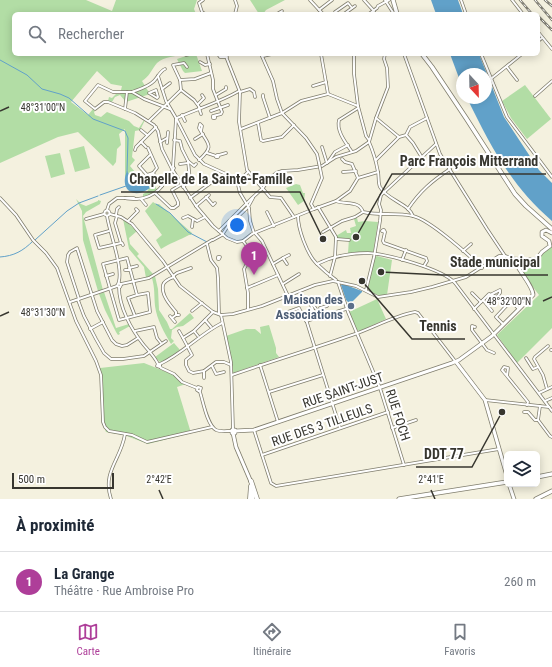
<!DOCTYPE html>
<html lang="fr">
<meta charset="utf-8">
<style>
body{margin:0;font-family:"Roboto Condensed",sans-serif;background:#f6f6f7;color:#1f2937}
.controls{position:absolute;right:12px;bottom:12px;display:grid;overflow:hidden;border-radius:6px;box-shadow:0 2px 10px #0003}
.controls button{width:36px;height:36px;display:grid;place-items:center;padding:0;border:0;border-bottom:1px solid #e0e1e3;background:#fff;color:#1f2937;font:20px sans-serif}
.compass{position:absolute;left:456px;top:68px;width:36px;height:36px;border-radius:50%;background:#fff;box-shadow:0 2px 10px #0003;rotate:158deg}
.scale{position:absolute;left:12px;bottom:10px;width:102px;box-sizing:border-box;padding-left:4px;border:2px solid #37362f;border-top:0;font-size:11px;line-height:14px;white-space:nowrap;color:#37362f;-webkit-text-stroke:3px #fff;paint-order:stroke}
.you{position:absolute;left:237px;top:225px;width:14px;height:14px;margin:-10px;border:3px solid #fff;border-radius:50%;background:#1a73e8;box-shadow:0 0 0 6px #1a73e833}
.badge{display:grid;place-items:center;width:26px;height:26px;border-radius:50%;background:#ae3e99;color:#fff;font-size:13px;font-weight:700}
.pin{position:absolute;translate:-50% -33px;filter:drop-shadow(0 1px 2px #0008)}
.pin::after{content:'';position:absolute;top:21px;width:14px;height:12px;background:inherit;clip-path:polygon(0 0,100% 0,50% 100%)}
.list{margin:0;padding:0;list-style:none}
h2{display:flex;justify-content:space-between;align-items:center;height:52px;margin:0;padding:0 16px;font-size:17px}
h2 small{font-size:13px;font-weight:400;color:#747a83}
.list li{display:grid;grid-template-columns:26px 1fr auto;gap:12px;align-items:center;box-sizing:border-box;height:60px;padding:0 16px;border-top:1px solid #e0e1e3}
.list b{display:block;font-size:15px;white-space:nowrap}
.list p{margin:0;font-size:13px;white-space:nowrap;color:#747a83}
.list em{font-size:13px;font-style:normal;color:#747a83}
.icon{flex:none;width:22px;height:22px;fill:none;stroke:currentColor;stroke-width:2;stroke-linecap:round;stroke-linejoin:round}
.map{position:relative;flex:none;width:552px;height:499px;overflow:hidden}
.search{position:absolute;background:#fff;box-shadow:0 2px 10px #0003;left:12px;right:12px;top:12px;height:44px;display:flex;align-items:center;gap:10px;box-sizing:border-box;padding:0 14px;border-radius:6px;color:#747a83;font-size:15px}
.sheet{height:112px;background:#fff}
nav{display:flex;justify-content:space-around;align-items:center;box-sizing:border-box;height:56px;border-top:1px solid #e0e1e3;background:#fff;font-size:11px;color:#747a83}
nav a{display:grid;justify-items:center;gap:2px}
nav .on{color:#ae3e99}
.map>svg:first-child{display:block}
.green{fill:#b2dda5}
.water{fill:#61a1c9}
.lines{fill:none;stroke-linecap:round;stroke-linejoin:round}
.stream{stroke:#61a1c9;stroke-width:1}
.minor-casing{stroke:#807e6e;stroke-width:3.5}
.tertiary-casing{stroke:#807e6e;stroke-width:4.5}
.secondary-casing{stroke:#807e6e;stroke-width:5}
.primary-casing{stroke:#807e6e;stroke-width:5.5}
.minor{stroke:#fff;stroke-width:2}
.tertiary{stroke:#fff;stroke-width:3}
.secondary{stroke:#fff;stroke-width:3.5}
.primary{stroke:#fff;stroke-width:4}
.rail-casing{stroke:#817f74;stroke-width:2.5}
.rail{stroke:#fff;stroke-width:1;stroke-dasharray:3;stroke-linecap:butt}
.minor-bridge-casing{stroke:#807e6e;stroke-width:3.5;stroke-linecap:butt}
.minor-bridge{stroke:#fff;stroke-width:2}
.ticks{fill:none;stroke:#37362f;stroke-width:1.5}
.service-dot{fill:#5c6f8a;stroke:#fff;stroke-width:1.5}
.labels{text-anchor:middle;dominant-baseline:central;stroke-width:4;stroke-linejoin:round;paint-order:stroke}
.service-label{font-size:13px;font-weight:bold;fill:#4e5e75;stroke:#fff;text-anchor:end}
.street-label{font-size:13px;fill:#37362f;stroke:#fff}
.ticks-label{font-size:10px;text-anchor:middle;fill:#37362f;stroke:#fff;stroke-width:4;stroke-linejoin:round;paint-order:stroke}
.leader{fill:none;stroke:#37362f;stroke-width:1.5}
.callout-dot{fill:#37362f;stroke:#fff;stroke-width:1.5}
.callout-label{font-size:14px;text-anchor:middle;font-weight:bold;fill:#37362f;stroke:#fff;stroke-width:4;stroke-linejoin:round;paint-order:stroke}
</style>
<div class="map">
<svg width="552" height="499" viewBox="0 0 552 499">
<rect width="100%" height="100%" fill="#f4f1df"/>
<g class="green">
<path d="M 0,0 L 86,0 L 112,11 L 116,0 L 197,0 L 194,9 L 196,14 L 14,14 L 14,54 L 185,54 C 177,56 163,57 157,63 C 152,69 149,77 142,81 L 150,94 L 126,102 L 120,95 L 115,97 L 112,102 L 108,101 L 109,97 L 112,98 L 116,94 L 120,94 L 122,86 L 111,84 L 97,71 L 71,102 L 88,115 L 93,109 L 95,111 L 94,112 L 95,115 L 101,117 L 107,112 L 129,121 L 134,126 L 139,128 L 144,120 L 145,120 L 140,130 L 135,131 L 132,157 L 135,160 L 130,166 L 140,178 C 149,178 154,181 157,190 L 151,195 L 143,197 L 143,194 L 147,192 L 149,188 L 127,184 L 125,185 L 125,129 L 119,134 L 121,145 L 117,149 L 116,162 L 113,166 L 78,132 L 58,137 L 0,163 Z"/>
<polygon points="250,0 285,0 266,10 263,14 259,14"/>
<polygon points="192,54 196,54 202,71 185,73 183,71 177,59"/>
<polygon points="525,85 551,119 527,139 511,118 502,101"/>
<polygon points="84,146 90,168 75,172 69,150"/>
<polygon points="60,153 65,174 51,178 45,156"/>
<polygon points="296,184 300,185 303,193 305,193 304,201 298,205 286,188"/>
<polygon points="76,199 81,204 86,206 98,201 98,200 101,201 100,204 86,212 83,216 103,290 98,291 83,240 82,211"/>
<path d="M 153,202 L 156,204 L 159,204 L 192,233 L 191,235 L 189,235 C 180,240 170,243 161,249 L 156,240 L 162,235 L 145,211 Z"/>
<polygon points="357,218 358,222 365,221 378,222 373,253 348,253 349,239 337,238 336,236 346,230 347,233 351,233 350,228 356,226 354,219"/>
<polygon points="123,219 137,231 129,238 130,244 139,254 137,256 153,274 146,278 144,267 129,249"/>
<polygon points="552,246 552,328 517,363 497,335 539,295 520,270 529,261 535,261 541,254"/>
<path d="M 377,256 L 392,260 L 387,295 C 379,296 373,295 368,289 L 375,257 Z"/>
<path d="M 155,276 L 158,289 L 159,310 L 167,322 L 170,329 L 172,329 L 190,313 L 194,318 L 183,326 L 177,327 L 172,330 L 171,338 L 174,341 L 171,344 C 164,332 157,320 155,306 C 154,295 155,289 152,278 Z"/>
<polygon points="104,292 116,328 129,324 130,326 119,332 120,334 118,335 116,332 105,310 99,294"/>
<polygon points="377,299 386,319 360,331 357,330 349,312"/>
<polygon points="269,325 276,348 276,353 279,357 233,373 233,368 226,336 246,329 255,329 261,334 260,327"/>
<polygon points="174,343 180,350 165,361 160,362 155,357"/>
<polygon points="144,363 174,375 186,384 177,387 191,433 148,444 124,435 106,432 102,422 100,368"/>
</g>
<g class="water">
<polygon points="431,0 458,0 463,14 436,14"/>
<path d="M 450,54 L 479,54 L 504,117 L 539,170 L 552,183 L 552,221 C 511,186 490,145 467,98 L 486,98 L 486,74 L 462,74 L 462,86 Z"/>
<path d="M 127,171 C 133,182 136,182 148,184 L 150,188 C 134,200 119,190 127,171 Z"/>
<polygon points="343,284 362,291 362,292 352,302 349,303 346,300 341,285"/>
</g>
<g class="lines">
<g class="stream">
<polyline points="0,60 27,75 42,89 60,94 69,98 93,119 125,131 128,138 127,172"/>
<polyline points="100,195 126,186"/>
<polyline points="156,204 170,213 188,232 207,242"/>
<polyline points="35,240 67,211 79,203 98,196"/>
<path d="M 0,257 C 14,256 23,251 33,241"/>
</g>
<g class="minor-casing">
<g id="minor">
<polyline points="203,0 199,3 202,12 205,14"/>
<polyline points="310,0 323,14"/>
<polyline points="364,0 374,11"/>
<polyline points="385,0 394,14"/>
<polyline points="461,0 466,14"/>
<polyline points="512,0 523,14"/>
<polyline points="319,10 332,0"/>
<polyline points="335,13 335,12 348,3 352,8"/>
<polyline points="235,14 237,6 235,0"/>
<polyline points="277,14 282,11"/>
<polyline points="344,14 355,6"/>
<polyline points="369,14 377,8 378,6 389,0"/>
<polyline points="538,32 552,49"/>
<polyline points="538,41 542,38"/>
<polyline points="207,54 213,80 213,89 222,112 221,114 213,116 213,118 215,118 215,116"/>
<polyline points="218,54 220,57 227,57"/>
<polyline points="225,54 240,92 239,122 247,170 270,197 281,198 294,217"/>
<polyline points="261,54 273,81 277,99 282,113 306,138 317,154 319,163"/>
<polyline points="321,54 328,94"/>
<polyline points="354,54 354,74 358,106"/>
<polyline points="404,54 440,154 487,229 505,256"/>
<polyline points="481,54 507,117 552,177"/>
<polyline points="186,55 190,54"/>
<polyline points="263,56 272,54"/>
<polyline points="200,62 205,65 210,64"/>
<polyline points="187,67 184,63 173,65 180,80 181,90 194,100 200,108"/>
<polyline points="507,67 517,80"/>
<polyline points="158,76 166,101 176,118 195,155 204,164 226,174 238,185 240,193 249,208 250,221 254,233"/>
<polyline points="492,78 522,54"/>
<polyline points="180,80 195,79 211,73"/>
<polyline points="313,86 326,82"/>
<polyline points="162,89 170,83"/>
<polygon points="156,90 158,97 157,98 149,93"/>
<polyline points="127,92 113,92 98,85 85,101 95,109 104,102 108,102 135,113 154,125 158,131 162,149 172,169 196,206 213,226 227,238 237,242 243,241 252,234 314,209 336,201 350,191 358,178 378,172"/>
<path d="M 132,92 C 140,89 148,87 154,81 C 158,77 160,71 165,69"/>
<polyline points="240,92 250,89 254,92 255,97"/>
<polyline points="328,94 358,106 366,136 369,140"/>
<polyline points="216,95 226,89 226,87"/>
<polyline points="263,95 263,97 270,118"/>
<polyline points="535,96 552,81"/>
<polyline points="198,104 204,98 202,95"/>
<polyline points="199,108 201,114"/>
<polyline points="125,109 127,92 132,92 144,99 170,109"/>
<polyline points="211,111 228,105"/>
<polyline points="182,115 185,121"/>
<path d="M 177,118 C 197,109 220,102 239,91"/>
<polyline points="376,118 399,137"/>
<polyline points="149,121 181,90"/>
<polyline points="258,123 261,140 263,141 282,137 294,125"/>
<polyline points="241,129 282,113 301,101 328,94"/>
<polyline points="141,130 147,135"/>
<polyline points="406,135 413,143 421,156"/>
<polyline points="195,139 203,134"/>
<polyline points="174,140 180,141 182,149 188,161 190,180 183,187"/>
<polyline points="141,142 146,147"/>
<polyline points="160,142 167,138"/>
<path d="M 369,142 C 373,151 376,161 378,172 C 379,176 378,183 380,187 C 387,200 408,203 413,216 C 430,220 469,255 482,268"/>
<polyline points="369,142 376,118 388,87 387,68 384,59 385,54"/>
<polyline points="167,143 168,132"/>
<polyline points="322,147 327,163"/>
<polyline points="148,148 157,168 153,173 147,175 139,166 150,155"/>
<polyline points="135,150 136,147 156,127"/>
<path d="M 352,152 C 346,143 336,131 339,120 L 358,108"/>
<polyline points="207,153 216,156"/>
<polyline points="219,155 217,155 216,157 218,157 219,155 226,153"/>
<polyline points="342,159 345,162 352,164 358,178"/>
<path d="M 199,160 C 216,145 207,144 199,128 L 200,124 L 202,126 L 201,131"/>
<polyline points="376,160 399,137 406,135 410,127 427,118"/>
<polyline points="188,161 194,166 196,164"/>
<polyline points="328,162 335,152 348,145"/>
<polyline points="180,164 188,163"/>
<polyline points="173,167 176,119"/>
<polyline points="343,172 356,171"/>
<polyline points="153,173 162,186"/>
<polyline points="237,183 248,172"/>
<polyline points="155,193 171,208 174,208 178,205 178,202 172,190 182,184"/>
<polyline points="206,197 213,205 215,203"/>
<polyline points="0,198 16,215 33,240 46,253 57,268 76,321 96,361 101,375 103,422 105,427 109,431 132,435 147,442 212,427"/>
<path d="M 125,198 C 129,199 133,199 137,199 C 157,198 165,183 174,168"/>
<polyline points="190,198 212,182 224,182 230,178"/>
<polyline points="141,199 146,205"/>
<path d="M 336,201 C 346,205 359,200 363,212 C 379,216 396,212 413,216"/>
<polyline points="196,206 209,195"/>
<polyline points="318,207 336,237 335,257 330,276"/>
<polyline points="314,209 311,204 322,178 320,168"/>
<path d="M 408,209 C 420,191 432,181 450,169"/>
<polyline points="107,210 109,204 117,198 134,198"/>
<circle cx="107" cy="213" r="2.5"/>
<polyline points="267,212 274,226"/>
<polyline points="110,214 121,217 132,224 163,261 180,286 213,312 221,315 233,314 262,306 315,285 333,281 356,286 378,297 411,292 432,287 466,277 499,256 505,256 514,259"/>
<polyline points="116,215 117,209 119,207"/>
<path d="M 107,216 C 109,232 126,273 117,286 L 120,287 L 121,285 L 119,283"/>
<polyline points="117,216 115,223 121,243"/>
<path d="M 298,216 C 298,229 307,254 316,263 C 322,269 329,275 336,280"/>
<polyline points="183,218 188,216 197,221 205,217"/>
<polyline points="86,219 104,214"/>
<polyline points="128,221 138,211 136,209"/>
<polyline points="192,227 193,219"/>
<polyline points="109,231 95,235 99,248 121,243 122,243 123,245"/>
<polyline points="219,231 252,198 263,188 268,180 276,173 282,171 298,170 322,166 336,157 356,151 369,142"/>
<polyline points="323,232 342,221 355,217 363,212"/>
<polyline points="385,232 384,230 383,230 382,231 385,232 383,241 384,243 426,258 427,261 424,266"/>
<polyline points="255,233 262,241 288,296"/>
<polyline points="336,239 349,240"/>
<polyline points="213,240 222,235 228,226 248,207 253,198"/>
<polyline points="243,241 250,250 252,254 244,269 248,293 248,309"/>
<polyline points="207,244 211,260 217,268 218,278 219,314"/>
<polyline points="463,251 471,244"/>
<polygon points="218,257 220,257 219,259 218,259"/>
<polyline points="283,258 289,255"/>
<polyline points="402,260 406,250"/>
<polyline points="273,264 283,258 287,264"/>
<path d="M 317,264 C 333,256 350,253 368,253 C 387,254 443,269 455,283 L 552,411"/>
<polyline points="129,268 137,266"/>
<polyline points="125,270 130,270"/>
<polyline points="106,276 113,274"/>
<polyline points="173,276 177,273 191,268"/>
<path d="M 174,277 C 171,278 164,281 163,285 C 161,295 170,305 176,312 L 176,315"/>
<polyline points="338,282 348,312 380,388 404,465"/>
<polyline points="121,284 149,278 212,240"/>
<polyline points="283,284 299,274"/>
<path d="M 119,287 C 119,307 131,329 143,344 C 148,350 155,357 158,364"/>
<polyline points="247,288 278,275"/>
<polyline points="366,290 374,257 380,221 381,210 379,204 381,195 436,144"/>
<polyline points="472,293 481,302"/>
<polyline points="79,299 67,262 68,255 70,252 77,248 97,311 112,340 116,344 122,346 127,345 138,338"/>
<polyline points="78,300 84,316 96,339 104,353 111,359 123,359 144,356 166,341"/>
<polyline points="483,300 492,311"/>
<polyline points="70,302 117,286"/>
<polyline points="320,308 327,306"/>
<polyline points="474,309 489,294 497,297 500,293 500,290 492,294"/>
<polyline points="313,310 310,303 311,302 316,309"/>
<polyline points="192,311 202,303"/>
<polyline points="213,312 194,331 183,338 192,355 186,360 186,365 189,371 193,373 204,371 216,362 224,362 231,365"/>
<polyline points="288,312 299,308 301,312 304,313 340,428"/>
<polyline points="221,315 231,362 233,429"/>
<polyline points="135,316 128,298 137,295 127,258 103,264 119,320 150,312 148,293 137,295"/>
<polyline points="170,316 175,322"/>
<polyline points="172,318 176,315 179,315"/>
<polyline points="282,319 285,319 309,312"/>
<polyline points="205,320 211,327"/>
<polyline points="306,321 346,309"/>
<polyline points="503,324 496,317 510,302 512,302 519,309"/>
<polyline points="475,327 472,326 472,330 487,350 494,353"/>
<polyline points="90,329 103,322"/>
<polyline points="135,331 154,327 157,338 161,343"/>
<polyline points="179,331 183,338"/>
<polyline points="194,331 198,336"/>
<polyline points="551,350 552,350"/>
<polyline points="526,358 533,369 538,367"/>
<polygon points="158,364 160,365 160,367 157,366"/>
<path d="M 160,364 C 182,354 200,334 222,323"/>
<polyline points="260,365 278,422"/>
<polyline points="160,366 161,368 174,374 182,382 197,388"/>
<polyline points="212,366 216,374 224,372"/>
<polyline points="204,371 204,378"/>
<path d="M 232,375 C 272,361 312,349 352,335 C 373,328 393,316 415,312 L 418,313 L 455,361"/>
<polyline points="507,376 502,370 504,367 508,368 507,376 528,402 527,405"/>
<polyline points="547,389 543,375 534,359 535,357 548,346"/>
<path d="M 200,391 L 201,388 L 198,387 L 197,390 L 200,392 C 203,401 207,425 216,430 C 220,432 226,431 231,431"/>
<polyline points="269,392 323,375"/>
<polyline points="539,393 552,387"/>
<polyline points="485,400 549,407"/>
<polyline points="545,401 552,398"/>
<polyline points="524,412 528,412 535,420 538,420 550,436 552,437"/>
<polyline points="538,420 540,406"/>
<polyline points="392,428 416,420"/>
<polyline points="254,430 271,483 276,486 499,449"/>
<polyline points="262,455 388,412"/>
<path d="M 111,499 C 102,471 121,460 125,434"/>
</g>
</g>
<g class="tertiary-casing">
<g id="tertiary">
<polyline points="456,362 485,400 507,476"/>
<rect x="232" y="430" width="3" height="3"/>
<path d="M 235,431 L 254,430 L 452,363 L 459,360 L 492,336 L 533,295 C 534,287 517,269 514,259 L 536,260 L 542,252 L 550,246 L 549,241 L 542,236 L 542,232 L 546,230 L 552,233"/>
<polyline points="233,433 236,447 251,482"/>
<polyline points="509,484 514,499"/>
<polyline points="253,492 253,499"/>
</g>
</g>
<g class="secondary-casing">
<g id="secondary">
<polyline points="393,0 397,14"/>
<polyline points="422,54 432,67 466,118 515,194 526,206 552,229"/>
<polyline points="537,477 552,474"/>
<polyline points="399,499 507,482"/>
<polyline points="536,499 552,491"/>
</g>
</g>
<g class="primary-casing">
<g id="primary">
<polyline points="251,481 257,499"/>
<polyline points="250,499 251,486"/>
</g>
</g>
<use href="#minor" class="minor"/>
<use href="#tertiary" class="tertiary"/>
<use href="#secondary" class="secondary"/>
<use href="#primary" class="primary"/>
<g class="rail-casing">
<g id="rail">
<polyline points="520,0 532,14"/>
<polyline points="535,0 552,20"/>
<polyline points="545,0 552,6"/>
<polyline points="538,16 552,30"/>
</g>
</g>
<use href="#rail" class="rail"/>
<g class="minor-bridge-casing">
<polyline id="minor-bridge" points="319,163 320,168"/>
</g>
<use href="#minor-bridge" class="minor-bridge"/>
</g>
<path class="ticks" d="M 0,111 L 9,107M 543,301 L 552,297M 0,316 L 9,312M 159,490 L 163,499M 431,490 L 435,499"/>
<circle class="service-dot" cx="351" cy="306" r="4"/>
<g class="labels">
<g class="service-label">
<text x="343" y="299">Maison des<tspan x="343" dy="15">Associations</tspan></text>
</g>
<g class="street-label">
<text transform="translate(343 390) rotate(-19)">RUE SAINT-JUST</text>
<text transform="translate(398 415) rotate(72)">RUE FOCH</text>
<text transform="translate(322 425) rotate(-19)">RUE DES 3 TILLEULS</text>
</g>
</g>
<g class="ticks-label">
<text x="43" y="111">48°31'00"N</text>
<text x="509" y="305">48°32'00"N</text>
<text x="43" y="316">48°31'30"N</text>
<text x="159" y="483">2°42'E</text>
<text x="431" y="483">2°41'E</text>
</g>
<path class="leader" d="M356 237L392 174H546M323 239L300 192H121M381 272L442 275H548M362 281L412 339H465M502 412L472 467H416"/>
<g class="callout-dot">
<circle cx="356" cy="237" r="4"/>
<circle cx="323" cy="239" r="4"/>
<circle cx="381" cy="272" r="4"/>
<circle cx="362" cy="281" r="4"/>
<circle cx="502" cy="412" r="4"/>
</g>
<g class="callout-label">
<text x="469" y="166">Parc François Mitterrand</text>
<text x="211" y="184">Chapelle de la Sainte-Famille</text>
<text x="495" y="267">Stade municipal</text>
<text x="438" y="331">Tennis</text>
<text x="444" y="459">DDT 77</text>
</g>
</svg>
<div class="controls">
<button><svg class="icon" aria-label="layers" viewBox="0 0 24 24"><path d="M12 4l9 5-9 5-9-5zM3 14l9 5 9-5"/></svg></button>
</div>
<svg class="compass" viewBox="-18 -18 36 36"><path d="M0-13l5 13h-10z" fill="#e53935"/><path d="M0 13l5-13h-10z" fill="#747a83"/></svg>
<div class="scale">500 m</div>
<div class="you"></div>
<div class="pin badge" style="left:254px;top:275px">1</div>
<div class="search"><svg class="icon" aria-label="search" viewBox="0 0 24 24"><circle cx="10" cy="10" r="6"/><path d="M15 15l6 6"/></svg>Rechercher</div>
</div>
<section class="sheet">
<h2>À proximité<small></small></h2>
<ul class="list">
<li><span class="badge">1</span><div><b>La Grange</b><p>Théâtre · Rue Ambroise Pro</p></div><em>260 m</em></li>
</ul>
</section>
<nav>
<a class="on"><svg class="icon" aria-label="map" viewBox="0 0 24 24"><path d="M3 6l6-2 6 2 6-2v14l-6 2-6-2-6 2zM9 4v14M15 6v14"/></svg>Carte</a>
<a><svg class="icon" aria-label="directions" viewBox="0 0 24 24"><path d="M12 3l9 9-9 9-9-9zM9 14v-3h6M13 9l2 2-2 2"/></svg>Itinéraire</a>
<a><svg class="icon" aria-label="saved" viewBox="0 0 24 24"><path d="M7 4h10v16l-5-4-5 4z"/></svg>Favoris</a>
</nav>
